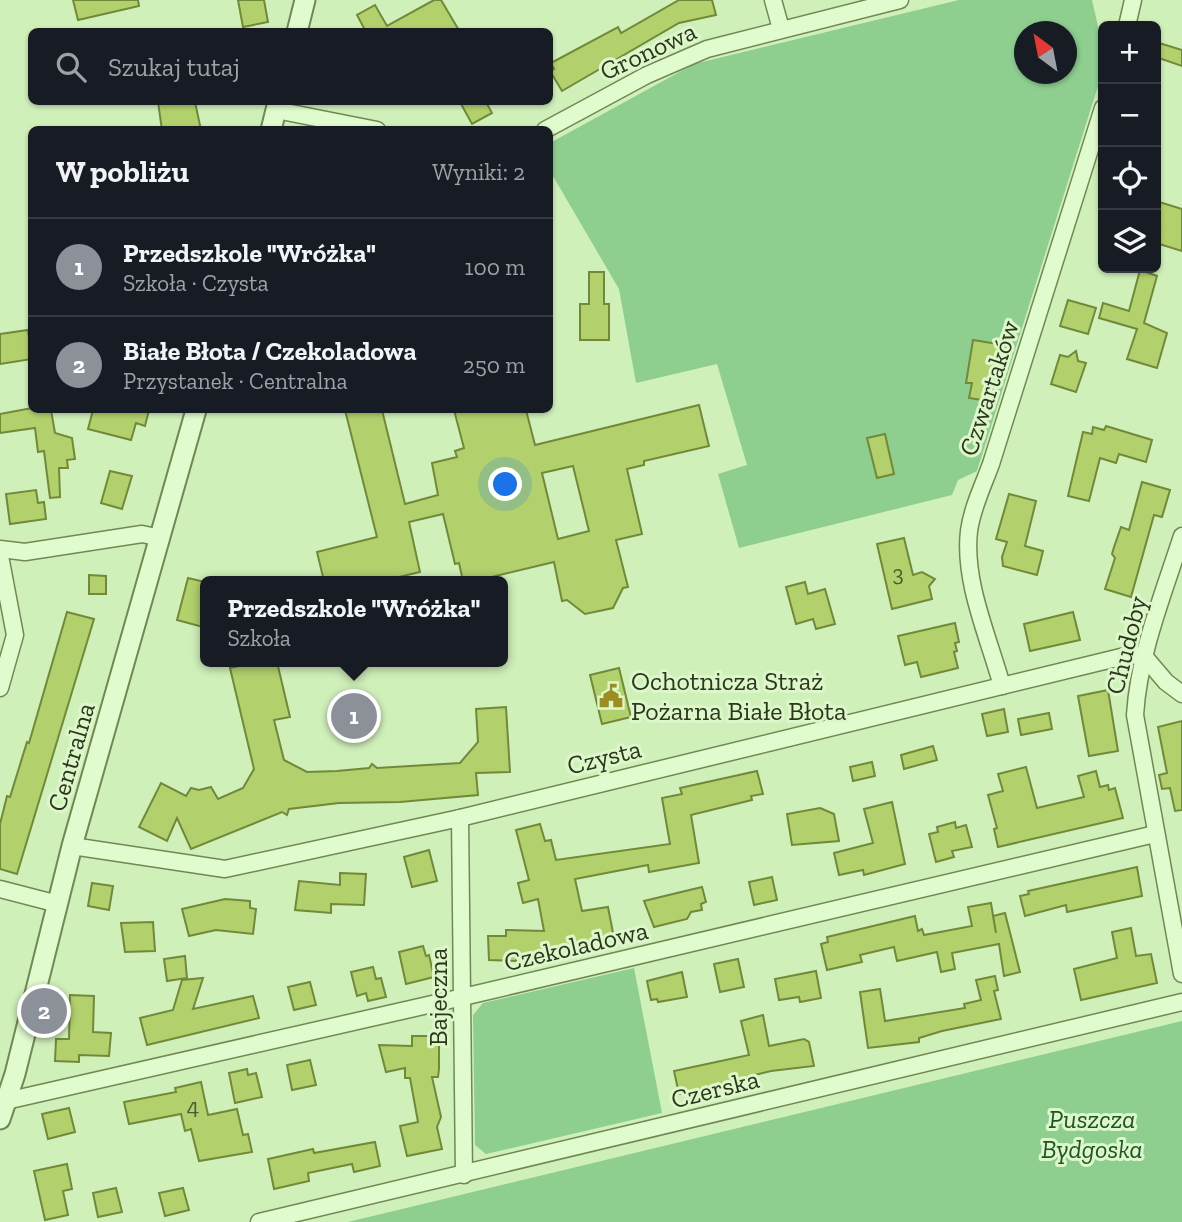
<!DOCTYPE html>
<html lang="pl">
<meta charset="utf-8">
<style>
body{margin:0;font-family:"Zilla Slab",serif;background:#242831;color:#f1f3f6}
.controls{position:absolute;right:21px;top:21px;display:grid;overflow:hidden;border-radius:10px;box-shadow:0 2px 5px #0004}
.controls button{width:63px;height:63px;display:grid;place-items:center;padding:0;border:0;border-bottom:2px solid #363941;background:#171b24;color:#f1f3f6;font:35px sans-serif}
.compass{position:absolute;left:1014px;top:21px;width:63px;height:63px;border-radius:50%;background:#171b24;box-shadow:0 2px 5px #0004;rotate:328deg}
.you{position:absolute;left:506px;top:485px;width:24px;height:24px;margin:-18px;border:5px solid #fff;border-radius:50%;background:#1a73e8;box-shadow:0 0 0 10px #1a73e833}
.badge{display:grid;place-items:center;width:46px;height:46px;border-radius:50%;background:#8c9099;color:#fff;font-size:23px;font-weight:700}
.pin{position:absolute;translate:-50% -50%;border:4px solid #fff;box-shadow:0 2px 7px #0006}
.popup{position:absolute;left:200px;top:576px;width:308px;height:91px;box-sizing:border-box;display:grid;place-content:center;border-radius:10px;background:#171b24;filter:drop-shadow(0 2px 5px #0005);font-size:23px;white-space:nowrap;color:#9ea1a6}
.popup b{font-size:26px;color:#f1f3f6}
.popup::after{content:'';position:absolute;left:50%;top:100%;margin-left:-14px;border:14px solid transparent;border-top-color:#171b24}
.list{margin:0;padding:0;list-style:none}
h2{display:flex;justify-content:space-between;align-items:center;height:91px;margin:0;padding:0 28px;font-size:30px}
h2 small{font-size:23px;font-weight:400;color:#9ea1a6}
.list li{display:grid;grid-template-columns:46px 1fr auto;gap:21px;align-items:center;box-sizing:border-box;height:98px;padding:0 28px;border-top:2px solid #363941}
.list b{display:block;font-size:26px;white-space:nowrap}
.list p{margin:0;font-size:23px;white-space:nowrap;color:#9ea1a6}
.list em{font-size:23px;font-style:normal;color:#9ea1a6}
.icon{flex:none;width:38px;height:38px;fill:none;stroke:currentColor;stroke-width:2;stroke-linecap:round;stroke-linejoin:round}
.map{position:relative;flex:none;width:1182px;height:1222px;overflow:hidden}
.search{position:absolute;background:#171b24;box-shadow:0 2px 5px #0004;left:28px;top:28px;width:525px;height:77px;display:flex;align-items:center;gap:18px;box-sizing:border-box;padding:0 24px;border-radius:10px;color:#9ea1a6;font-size:26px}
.panel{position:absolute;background:#171b24;box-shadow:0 2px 5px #0004;left:28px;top:126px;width:525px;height:287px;border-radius:10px}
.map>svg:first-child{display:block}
.green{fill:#8ece8f;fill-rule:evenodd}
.building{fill:#b2d16d;stroke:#718938;stroke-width:2;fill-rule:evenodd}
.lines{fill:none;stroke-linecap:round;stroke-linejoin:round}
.minor-casing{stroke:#718853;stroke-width:19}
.tertiary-casing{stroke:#718853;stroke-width:23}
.minor{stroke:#e0fbcd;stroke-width:16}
.tertiary{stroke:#e0fbcd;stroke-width:19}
.labels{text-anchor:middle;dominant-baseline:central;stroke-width:6;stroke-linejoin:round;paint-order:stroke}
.number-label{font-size:23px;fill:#4d5d2f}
.street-label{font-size:26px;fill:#2b361a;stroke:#dcf7ca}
.poi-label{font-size:26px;fill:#2b361a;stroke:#dcf7ca;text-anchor:start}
.park-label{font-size:26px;font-style:italic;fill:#1f5427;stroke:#dcf7ca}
</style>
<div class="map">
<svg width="1182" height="1222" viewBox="0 0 1182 1222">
<rect width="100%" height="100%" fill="#d0f0ba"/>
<g class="green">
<path d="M 959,0 L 1092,0 L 1103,48 L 1103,70 L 977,471 L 958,480 L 952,495 L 739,548 L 718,474 L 747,465 L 717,364 L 636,383 L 619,289 L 550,171 L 550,143 L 694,64 ZM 1024,32 L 1066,32 L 1066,74 L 1024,74 Z"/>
<polygon points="634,968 662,1113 486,1154 475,1145 473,1015 483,1003"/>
<polygon points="1182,1021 1182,1222 348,1222"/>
</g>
<g class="building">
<polygon points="73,0 138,0 139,6 78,20"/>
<polygon points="238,0 264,0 268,22 243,27"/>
<polygon points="434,0 441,0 460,32 366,32 357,15 375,5 387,26"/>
<polygon points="679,0 712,0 716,15 679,23 562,91 550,71 554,69 551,63 618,27 621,33"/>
<polygon points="1156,42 1182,50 1182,66 1156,57"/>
<polygon points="158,102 195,102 201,130 162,130"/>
<polygon points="460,102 486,102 492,113 472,124"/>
<polygon points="1156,201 1182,209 1182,251 1156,243 1160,228 1156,227"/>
<polygon points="1140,270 1157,276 1144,323 1167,333 1157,368 1127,359 1137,329 1099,318 1103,303 1129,311"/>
<polygon points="589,272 604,272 604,304 609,304 609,340 580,340 580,304 589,304"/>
<polygon points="1068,300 1096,308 1088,334 1060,326"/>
<polygon points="28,330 32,359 0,364 0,334"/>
<polygon points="973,340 998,344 989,401 969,398 972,383 966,383"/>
<polygon points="1076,351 1078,361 1086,363 1076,392 1051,384 1060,355 1068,357"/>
<path d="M 699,405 L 709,446 L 644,461 L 644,465 L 627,469 L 642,534 L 616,540 L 628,587 L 623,588 L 613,608 L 585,614 L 567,600 L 562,601 L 554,562 L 475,581 L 463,581 L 459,563 L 455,564 L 443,514 L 409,522 L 420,572 L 382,581 L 324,581 L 317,552 L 377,537 L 345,410 L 382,410 L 405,504 L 438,495 L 432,463 L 457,457 L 455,451 L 464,448 L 454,410 L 526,410 L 535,445 ZM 573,466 L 589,531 L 558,539 L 542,473 Z"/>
<polygon points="32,408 51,410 55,433 72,438 75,459 67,460 68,468 59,468 60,497 50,498 44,451 38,452 35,428 0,433 0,414"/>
<polygon points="93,410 149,410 145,426 136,423 131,440 88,429"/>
<polygon points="1106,426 1152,440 1146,462 1119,454 1116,463 1100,458 1089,501 1068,496 1083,432 1092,434 1093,427 1104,430"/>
<polygon points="885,434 894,474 877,478 867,438"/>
<polygon points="110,471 132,476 122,509 101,503"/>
<polygon points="1142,482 1170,490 1162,517 1154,515 1131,597 1105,589 1115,558 1112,554 1114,547 1121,527 1129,530"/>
<polygon points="36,490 38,503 44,502 46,519 10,524 6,494"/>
<polygon points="1009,494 1036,501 1025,546 1043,551 1037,575 1003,566 1002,557 1007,542 996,539"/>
<polygon points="904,538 913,575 922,572 935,579 929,586 932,599 892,609 877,544"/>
<polygon points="89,575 106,576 106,594 89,594"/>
<polygon points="188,578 205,582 203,627 177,620"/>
<polygon points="805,582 808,594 825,589 835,624 816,629 813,619 796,624 786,587"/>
<polygon points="67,612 94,619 17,874 0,869 0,824 7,796 10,797 27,742 29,743"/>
<polygon points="1073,612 1080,640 1030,651 1024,624"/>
<polygon points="955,623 959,642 955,643 957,651 954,652 958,668 921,677 917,662 905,665 898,636"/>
<polygon points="257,662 277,662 290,717 274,720 284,760 307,772 337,771 369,768 372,764 377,768 460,763 478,742 476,709 506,707 510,772 476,773 478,795 400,802 339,803 289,809 287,815 282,812 191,849 177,818 167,841 139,827 161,783 186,796 191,788 199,790 211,787 218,799 243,788 254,769 230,668"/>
<polygon points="619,668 631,717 602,724 590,675"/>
<polygon points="1108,690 1118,751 1089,756 1078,696"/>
<polygon points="1004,709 1008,732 987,736 982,714"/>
<polygon points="1049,713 1052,729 1021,735 1018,719"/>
<polygon points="1182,721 1182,810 1175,811 1170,788 1162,789 1159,775 1167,773 1158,727"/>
<polygon points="933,746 937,760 904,769 901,755"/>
<polygon points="872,762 875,776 853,781 850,767"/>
<polygon points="1026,767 1037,808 1084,797 1078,776 1096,771 1100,787 1108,785 1109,790 1115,788 1123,818 998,847 994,829 997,828 988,795 1003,791 998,774"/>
<polygon points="757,771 763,794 751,796 752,800 691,815 699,863 649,872 648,865 575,879 582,911 608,907 614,938 516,957 516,961 489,960 488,936 506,936 506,930 544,931 538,899 523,903 518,883 529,880 516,830 540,824 545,841 551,840 556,860 670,844 662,798 682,794 680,788"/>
<polygon points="892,802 905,864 864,875 863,870 839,875 834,853 873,843 864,809"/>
<polygon points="820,808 834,814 839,841 792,845 787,814"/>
<polygon points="955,822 956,828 966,825 972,847 952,851 954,857 936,862 929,834 938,832 937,827"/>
<polygon points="429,850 437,881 412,887 404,857"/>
<polygon points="1137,867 1142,896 1067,912 1066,905 1025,916 1020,896 1029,894 1028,891"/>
<polygon points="340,873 366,874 364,905 331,904 331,913 295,910 299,881 340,885"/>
<polygon points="772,877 777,900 754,905 749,882"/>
<polygon points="92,883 113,886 109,910 88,906"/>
<polygon points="702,887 706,902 701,904 702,910 691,912 687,919 654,927 644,901"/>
<polygon points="225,899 250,901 250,908 256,909 253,934 216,930 189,936 182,909"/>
<polygon points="991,903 996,933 993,916 1005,913 1020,972 1004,976 999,944 952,953 955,969 941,972 937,952 897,961 894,947 860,955 862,962 827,970 821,944 828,942 827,937 915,916 918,931 922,929 924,935 972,926 968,907"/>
<polygon points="153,922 155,951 125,952 121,923"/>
<polygon points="1131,928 1136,956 1151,954 1157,983 1081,1000 1074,969 1117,958 1112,932"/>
<polygon points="423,946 426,956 429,955 434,977 406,984 399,952"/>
<polygon points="185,956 187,978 167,981 164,959"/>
<polygon points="738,959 744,987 720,992 714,964"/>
<polygon points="373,967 376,979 381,978 386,997 368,1001 366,993 357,996 351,972"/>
<polygon points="816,971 821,998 800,1002 799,997 779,1000 775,979"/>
<polygon points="682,972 687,997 658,1002 657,999 651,1000 647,981"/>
<polygon points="995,976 998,990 994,991 1001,1019 942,1031 919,1038 919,1042 868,1048 860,992 880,989 885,1021 965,1008 964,1004 981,1000 976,980"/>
<polygon points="203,978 193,1009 253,996 259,1018 147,1045 140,1018 173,1010 182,980"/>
<polygon points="310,982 316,1005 294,1010 288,987"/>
<polygon points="70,995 94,996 93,1032 111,1033 109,1056 79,1055 79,1062 55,1061 56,1039 69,1039"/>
<polygon points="763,1015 769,1046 804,1039 809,1042 814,1066 771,1071 679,1094 674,1071 749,1055 741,1021"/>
<polygon points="412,1036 439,1036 439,1069 438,1077 432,1077 441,1117 437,1127 442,1149 407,1156 400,1126 418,1122 410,1078 405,1078 405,1068 386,1072 379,1045 412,1046"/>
<polygon points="310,1060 316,1085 292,1090 287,1065"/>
<polygon points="247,1069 248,1075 256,1073 262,1097 235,1103 229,1073"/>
<polygon points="201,1082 208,1115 237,1109 243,1135 248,1134 252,1152 199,1161 191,1129 185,1131 181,1114 129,1124 124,1102 176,1092 175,1088"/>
<polygon points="69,1108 75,1132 48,1139 42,1114"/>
<polygon points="375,1142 380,1166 354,1172 352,1164 308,1173 309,1181 274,1189 268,1159 313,1149 314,1153"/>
<polygon points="67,1164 72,1189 63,1191 68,1215 45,1220 34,1171"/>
<polygon points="116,1188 122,1212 98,1217 93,1193"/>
<polygon points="183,1188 189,1210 165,1216 159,1193"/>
</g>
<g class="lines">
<g class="minor-casing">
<g id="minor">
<polyline points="773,0 781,29"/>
<polyline points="1127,26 1133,0"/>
<polyline points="276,110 377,130"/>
<polyline points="545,130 647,75 707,49 900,0"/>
<path d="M 1182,536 C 1163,595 1139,653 1135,715 L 1182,974"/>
<polyline points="0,549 25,552 142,534 161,538"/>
<polyline points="0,556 15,635 0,688"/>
<path d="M 1002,686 C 989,638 963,582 969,531 C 972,508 983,486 991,464 L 1103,108"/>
<polyline points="460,818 464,1175"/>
<polyline points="72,846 225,869 460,818 1125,656 1143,655 1166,682 1182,694"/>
<polyline points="0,889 58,904"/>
<polyline points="0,1099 6,1101 463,997 1155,834"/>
<polyline points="259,1222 1182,1002"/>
</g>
</g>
<g class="tertiary-casing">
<g id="tertiary">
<polyline points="297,32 305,0"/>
<polyline points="271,130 278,102"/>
<polyline points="0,1119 15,1074 72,846 196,410"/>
</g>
</g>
<use href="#minor" class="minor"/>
<use href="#tertiary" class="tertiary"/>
</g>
<defs>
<g id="civic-bare" transform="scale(1.89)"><path d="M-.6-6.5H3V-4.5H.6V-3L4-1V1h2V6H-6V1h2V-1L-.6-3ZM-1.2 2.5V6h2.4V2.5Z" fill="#9b8d20" stroke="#dcf7ca" stroke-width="2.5" paint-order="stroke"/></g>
</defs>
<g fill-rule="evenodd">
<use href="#civic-bare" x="611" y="696"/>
</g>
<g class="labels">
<g class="number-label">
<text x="898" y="573">3</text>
<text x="193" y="1106">4</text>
</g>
<g class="street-label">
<text transform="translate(648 51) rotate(-25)">Gronowa</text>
<text transform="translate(989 388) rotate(-72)">Czwartaków</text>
<text transform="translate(1126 645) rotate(-76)">Chudoby</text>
<text transform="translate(71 757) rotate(-74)">Centralna</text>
<text transform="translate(604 757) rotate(-14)">Czysta</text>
<text transform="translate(576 946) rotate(-13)">Czekoladowa</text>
<text transform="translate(438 997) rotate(-90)">Bajeczna</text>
<text transform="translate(715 1089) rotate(-14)">Czerska</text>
</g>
<g class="poi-label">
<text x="631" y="681">Ochotnicza Straż<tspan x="631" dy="30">Pożarna Białe Błota</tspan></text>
</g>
<g class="park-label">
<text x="1092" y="1119">Puszcza<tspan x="1092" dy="30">Bydgoska</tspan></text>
</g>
</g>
</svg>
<div class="controls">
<button>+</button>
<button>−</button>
<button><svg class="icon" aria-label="locate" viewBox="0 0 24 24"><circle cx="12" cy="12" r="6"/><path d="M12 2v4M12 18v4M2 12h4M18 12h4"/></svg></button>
<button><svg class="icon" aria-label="layers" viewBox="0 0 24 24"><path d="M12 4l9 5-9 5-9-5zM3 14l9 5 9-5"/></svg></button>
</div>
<svg class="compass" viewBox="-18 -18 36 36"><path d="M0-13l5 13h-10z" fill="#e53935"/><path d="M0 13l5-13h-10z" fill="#9ea1a6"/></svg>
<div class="you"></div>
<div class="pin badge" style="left:354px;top:716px">1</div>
<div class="popup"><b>Przedszkole &quot;Wróżka&quot;</b>Szkoła</div>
<div class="pin badge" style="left:44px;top:1011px">2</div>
<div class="search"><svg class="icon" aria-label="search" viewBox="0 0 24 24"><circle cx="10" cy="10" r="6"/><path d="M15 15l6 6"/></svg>Szukaj tutaj</div>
<section class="panel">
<h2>W pobliżu<small>Wyniki: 2</small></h2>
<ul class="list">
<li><span class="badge">1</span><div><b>Przedszkole &quot;Wróżka&quot;</b><p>Szkoła · Czysta</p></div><em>100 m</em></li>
<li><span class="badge">2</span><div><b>Białe Błota / Czekoladowa</b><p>Przystanek · Centralna</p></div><em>250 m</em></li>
</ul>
</section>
</div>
